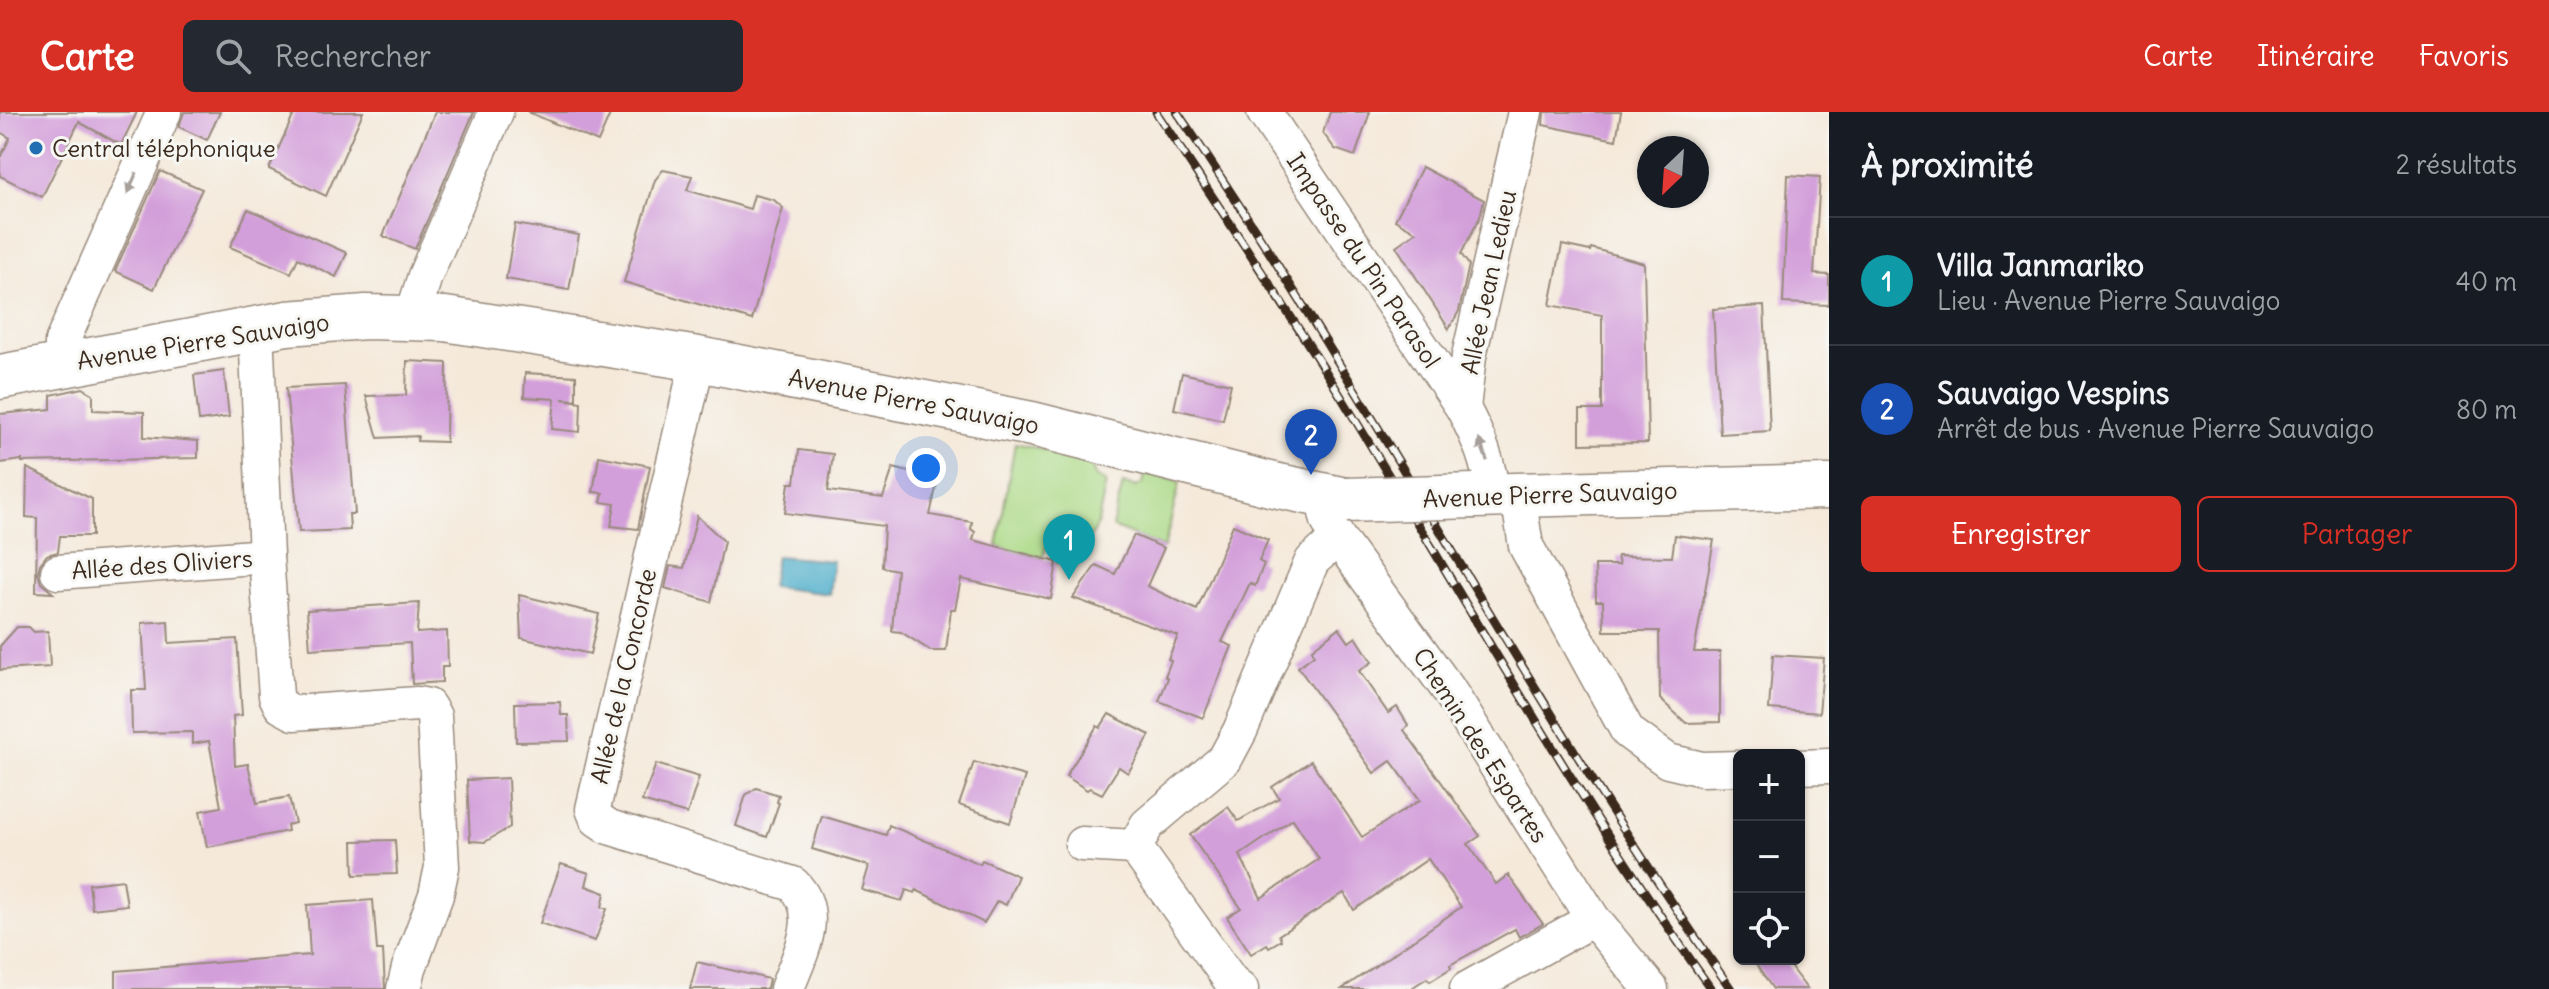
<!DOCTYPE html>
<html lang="fr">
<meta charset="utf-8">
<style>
body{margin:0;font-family:Delius,sans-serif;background:#242831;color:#f1f3f6}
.controls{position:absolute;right:24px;bottom:24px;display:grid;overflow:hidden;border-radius:12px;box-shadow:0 2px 6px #0004}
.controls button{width:72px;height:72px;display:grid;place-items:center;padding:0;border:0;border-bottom:2px solid #363941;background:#171b24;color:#f1f3f6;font:40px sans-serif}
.compass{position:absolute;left:1637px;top:24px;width:72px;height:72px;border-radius:50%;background:#171b24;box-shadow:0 2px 6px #0004;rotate:205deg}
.you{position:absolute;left:926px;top:356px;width:28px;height:28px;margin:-20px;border:6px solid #fff;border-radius:50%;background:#1a73e8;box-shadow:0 0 0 12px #1a73e833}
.badge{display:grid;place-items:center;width:52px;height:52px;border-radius:50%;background:#d93025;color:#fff;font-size:26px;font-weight:700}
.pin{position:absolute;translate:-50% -66px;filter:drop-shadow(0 2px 4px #0008)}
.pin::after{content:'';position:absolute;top:42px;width:28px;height:24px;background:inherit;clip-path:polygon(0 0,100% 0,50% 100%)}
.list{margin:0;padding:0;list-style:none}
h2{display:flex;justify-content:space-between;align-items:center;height:104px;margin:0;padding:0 32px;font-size:34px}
h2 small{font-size:26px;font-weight:400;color:#9ea1a6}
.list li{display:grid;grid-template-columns:52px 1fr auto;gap:24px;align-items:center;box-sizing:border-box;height:128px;padding:0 32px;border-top:2px solid #363941}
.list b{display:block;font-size:30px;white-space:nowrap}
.list p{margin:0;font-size:26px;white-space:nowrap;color:#9ea1a6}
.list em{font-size:26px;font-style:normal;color:#9ea1a6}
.actions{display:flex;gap:16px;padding:24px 32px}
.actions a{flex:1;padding:18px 0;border:2px solid #d93025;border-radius:12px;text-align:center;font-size:28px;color:#d93025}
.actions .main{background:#d93025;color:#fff}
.icon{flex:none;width:44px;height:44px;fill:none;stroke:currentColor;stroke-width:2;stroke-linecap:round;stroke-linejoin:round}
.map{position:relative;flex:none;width:1829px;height:877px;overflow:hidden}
header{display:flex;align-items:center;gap:48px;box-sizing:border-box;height:112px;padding:0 40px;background:#d93025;color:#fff}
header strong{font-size:38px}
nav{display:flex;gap:44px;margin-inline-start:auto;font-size:28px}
.search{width:560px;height:72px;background:#242831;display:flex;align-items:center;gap:20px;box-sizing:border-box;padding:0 28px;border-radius:12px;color:#9ea1a6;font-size:30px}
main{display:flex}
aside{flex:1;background:#171b24}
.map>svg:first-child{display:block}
.green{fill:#acda87;stroke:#748252;stroke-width:2}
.water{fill:#4cadcb;stroke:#446c74;stroke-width:2}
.building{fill:#d39fda;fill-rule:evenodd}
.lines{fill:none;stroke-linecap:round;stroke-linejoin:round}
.street-casing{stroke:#988a7c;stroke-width:37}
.secondary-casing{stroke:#988a7c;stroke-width:47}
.street{stroke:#fff;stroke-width:34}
.secondary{stroke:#fff;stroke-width:44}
.rail-casing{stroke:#3b2a1e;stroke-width:9}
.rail{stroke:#f6f6f2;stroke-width:6;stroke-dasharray:18;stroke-linecap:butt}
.secondary-bridge-casing{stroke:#988a7c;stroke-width:47;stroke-linecap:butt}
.secondary-bridge{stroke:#fff;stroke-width:44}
.oneway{fill:#a79f9a}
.poi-dot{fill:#1f6fb2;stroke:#f6f6f2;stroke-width:3}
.labels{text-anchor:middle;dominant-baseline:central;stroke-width:6;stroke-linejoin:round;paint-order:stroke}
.poi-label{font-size:24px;fill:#3b2a1e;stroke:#f6f6f2;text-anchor:start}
.street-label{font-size:24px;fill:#3b2a1e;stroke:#f6f6f2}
</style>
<header>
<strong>Carte</strong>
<div class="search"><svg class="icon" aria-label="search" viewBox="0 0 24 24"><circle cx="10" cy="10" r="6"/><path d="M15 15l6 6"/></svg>Rechercher</div>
<nav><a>Carte</a><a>Itinéraire</a><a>Favoris</a></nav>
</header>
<main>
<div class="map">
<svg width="1829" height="877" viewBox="0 0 1829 877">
<rect width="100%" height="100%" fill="#f6f6f2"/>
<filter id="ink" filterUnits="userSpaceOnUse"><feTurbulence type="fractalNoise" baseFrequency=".0125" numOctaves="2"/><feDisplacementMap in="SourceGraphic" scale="16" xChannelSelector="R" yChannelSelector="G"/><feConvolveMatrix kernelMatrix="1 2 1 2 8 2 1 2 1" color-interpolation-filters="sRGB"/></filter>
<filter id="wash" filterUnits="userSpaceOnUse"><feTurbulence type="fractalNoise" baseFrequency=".006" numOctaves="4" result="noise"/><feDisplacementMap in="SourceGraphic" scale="32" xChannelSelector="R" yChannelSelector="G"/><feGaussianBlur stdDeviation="1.8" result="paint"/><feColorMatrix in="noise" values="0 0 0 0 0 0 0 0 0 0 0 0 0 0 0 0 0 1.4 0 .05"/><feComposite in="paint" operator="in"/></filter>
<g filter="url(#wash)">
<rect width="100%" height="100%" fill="#f5e9da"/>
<g class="green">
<polygon points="1015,331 1090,348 1095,364 1106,370 1098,410 1076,455 1057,450 1059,438 1047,434 1042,446 997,434"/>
<polygon points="1146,360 1180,370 1164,436 1112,415 1123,372 1136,375 1143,371"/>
</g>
<polygon class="water" points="776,444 833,449 829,482 771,475"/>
<g id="blocks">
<g class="building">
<polygon points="0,0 137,0 121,33 79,10 42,85 0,64 0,46 10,26 0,20"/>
<polygon points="184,0 220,0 207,28 179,15"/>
<polygon points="295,0 363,0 326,84 269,57"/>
<polygon points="435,0 474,0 415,137 383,124"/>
<polygon points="528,0 611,0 598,30"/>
<polygon points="1330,0 1370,0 1355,44 1335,37 1323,21"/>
<polygon points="1544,0 1621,0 1616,28 1543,13"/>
<polygon points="1422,55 1484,88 1480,105 1461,142 1469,153 1459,199 1449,217 1396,134 1416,120 1395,108"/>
<polygon points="663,58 692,64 687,78 750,97 754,83 774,88 783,96 752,208 624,170 655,68"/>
<polygon points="160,59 202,77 154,177 115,159"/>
<polygon points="1788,63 1820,65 1814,162 1829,163 1829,193 1783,191"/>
<polygon points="248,97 347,141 336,165 298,146 291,161 230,135"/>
<polygon points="515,112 579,123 569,178 506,167"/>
<polygon points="1562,133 1590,139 1591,136 1644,151 1648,331 1580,332 1580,298 1602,298 1602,203 1550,193"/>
<polygon points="1764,194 1770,319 1720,322 1713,197"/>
<polygon points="407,249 447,251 446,330 417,329 418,324 378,326 366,284 406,283"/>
<polygon points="224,259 229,305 199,309 194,263"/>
<polygon points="525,261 576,264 576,288 562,287 581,290 580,320 552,317 555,287 524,285"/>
<polygon points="1182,261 1231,272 1223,308 1174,297"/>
<polygon points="345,273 355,402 349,402 350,418 299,420 286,276"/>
<polygon points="83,276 93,282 93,298 144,300 144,325 198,329 198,346 22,350 22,348 0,351 0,302 51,297 51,283"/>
<polygon points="799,338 833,342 828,379 883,386 893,356 938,367 930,403 972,410 971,417 975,420 973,428 1057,450 1051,487 961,467 955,497 951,497 946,539 931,539 901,520 892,519 897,458 882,455 884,414 785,401 789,371 795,371"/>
<polygon points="599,344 650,354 638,417 611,414 615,392 601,390 603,381 593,380"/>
<polygon points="27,356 92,387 92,424 60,424 58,440 47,443 40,452 38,461 41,471 53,481 36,480 37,406 26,405"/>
<polygon points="697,404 724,429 711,490 665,476 670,454 684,456"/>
<polygon points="1233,413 1268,428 1259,449 1264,452 1255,474 1250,471 1222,530 1232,534 1203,606 1159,589 1168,566 1165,564 1171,549 1168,547 1178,524 1073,486 1096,453 1115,462 1134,423 1164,436 1147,474 1197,498"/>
<polygon points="1675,423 1714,428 1694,540 1720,540 1720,610 1686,611 1660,587 1659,519 1604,519 1603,489 1596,489 1595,453 1619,453 1617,444 1672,445"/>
<polygon points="519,483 599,502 590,542 521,526"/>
<polygon points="419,491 417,521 447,519 448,555 442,555 442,570 412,572 410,531 310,537 307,498"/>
<polygon points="168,509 169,531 237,527 242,603 233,604 235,654 248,652 257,691 289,685 295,711 287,713 288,719 207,735 200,699 221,695 209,629 192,632 192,620 132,621 131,578 146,578 142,511"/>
<polygon points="17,515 29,515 34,520 48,519 50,555 0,558 0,534"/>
<path d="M 1339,516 L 1349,530 L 1356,525 L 1372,550 L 1359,559 L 1388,601 L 1397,595 L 1408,613 L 1404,618 L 1480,724 L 1468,732 L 1496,772 L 1508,763 L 1543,812 L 1519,825 L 1515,817 L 1450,853 L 1451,856 L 1430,869 L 1427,866 L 1410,877 L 1342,877 L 1461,795 L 1428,747 L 1354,798 L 1344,781 L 1279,823 L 1281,828 L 1269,835 L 1267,832 L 1251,842 L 1227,805 L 1241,796 L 1190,723 L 1228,695 L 1238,709 L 1279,686 L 1272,675 L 1311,649 L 1362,725 L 1420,688 L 1391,649 L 1374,661 L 1298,555 L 1314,543 L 1312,537 ZM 1293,707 L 1319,747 L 1261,786 L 1240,743 Z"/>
<polygon points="1773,543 1824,546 1819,601 1769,597"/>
<polygon points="560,590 561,603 568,603 569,629 516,630 515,591"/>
<polygon points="1109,602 1150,623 1128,661 1119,655 1102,682 1090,676 1087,678 1066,664 1097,614 1100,616"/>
<polygon points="974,650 1025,664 1010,711 959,693"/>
<polygon points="656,652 699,665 687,702 642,689"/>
<polygon points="508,666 510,715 485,730 470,729 467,668"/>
<polygon points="756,676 779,683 777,690 779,691 767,725 736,714 746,683"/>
<polygon points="822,704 886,723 889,713 980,752 982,748 1018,764 1006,793 997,789 984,811 916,778 915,781 906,778 902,789 862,778 869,754 812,737"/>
<polygon points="395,728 397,762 354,763 353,729"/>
<polygon points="561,752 589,761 586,774 605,781 602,795 607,797 595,829 540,811"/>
<polygon points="123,768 127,793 92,797 89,772"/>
<polygon points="373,788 377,838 383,838 385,877 116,877 116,859 310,843 307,793"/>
<polygon points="1752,847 1784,847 1807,877 1773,877"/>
<polygon points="697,850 769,867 767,877 690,877"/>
</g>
</g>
</g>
<g filter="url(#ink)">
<use href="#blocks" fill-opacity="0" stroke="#988a7c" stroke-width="2"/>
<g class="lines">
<g class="street-casing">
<g id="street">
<path d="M 1264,0 L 1463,296 C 1478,325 1490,351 1492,384"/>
<polyline points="412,205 425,164 496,0"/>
<polyline points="256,216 266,444 276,584 281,594 294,601 417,592 428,594 434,604 442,755 436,783 409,856 404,877"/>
<path d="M 698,247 L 593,697 L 597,707 L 609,715 L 793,772 C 824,802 799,843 787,877"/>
<polyline points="62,252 62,230 164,0"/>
<polyline points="1463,296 1469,244 1525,0"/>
<polyline points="1322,384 1328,409 1340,429 1448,577 1593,807 1651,877"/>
<polyline points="1518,384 1526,434 1628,620 1668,649 1702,657 1739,656"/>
<polyline points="58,460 266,444"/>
<polyline points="1799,655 1829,654"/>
<polyline points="1082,732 1135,735 1147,713 1225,647 1240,619 1312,449 1329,434 1340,429"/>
<polyline points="1135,735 1231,869 1241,877"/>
<polyline points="1467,877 1593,807"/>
</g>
</g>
<g class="secondary-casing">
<g id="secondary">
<polyline points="0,265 287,211 366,205 445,207 698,247 1032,312 1274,373 1346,388"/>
<polyline points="1474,384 1829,375"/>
</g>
</g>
<use href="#street" class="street"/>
<use href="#secondary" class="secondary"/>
<g class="rail-casing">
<g id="rail">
<path d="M 1156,0 C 1217,92 1279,184 1337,278 C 1460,479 1575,685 1711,877"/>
<path d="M 1177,0 C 1372,285 1532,594 1731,877"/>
</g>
</g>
<use href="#rail" class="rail"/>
<g class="secondary-bridge-casing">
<polyline id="secondary-bridge" points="1346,388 1474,384"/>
</g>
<use href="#secondary-bridge" class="secondary-bridge"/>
</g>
<defs><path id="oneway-solid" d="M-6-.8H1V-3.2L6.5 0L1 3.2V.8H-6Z" transform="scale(2)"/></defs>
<g class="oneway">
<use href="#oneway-solid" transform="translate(132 71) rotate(114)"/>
<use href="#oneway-solid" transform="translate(1483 338) rotate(-111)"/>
</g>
</g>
<circle class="poi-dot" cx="36" cy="36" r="8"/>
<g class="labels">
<g class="poi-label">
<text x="52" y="36">Central téléphonique</text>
</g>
<g class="street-label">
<text transform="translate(1364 148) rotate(56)">Impasse du Pin Parasol</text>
<text transform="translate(1488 170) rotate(-78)">Allée Jean Ledieu</text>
<text transform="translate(203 229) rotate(-9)">Avenue Pierre Sauvaigo</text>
<text transform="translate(914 289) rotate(11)">Avenue Pierre Sauvaigo</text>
<text transform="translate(1550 382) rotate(-2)">Avenue Pierre Sauvaigo</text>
<text transform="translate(162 452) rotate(-4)">Allée des Oliviers</text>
<text transform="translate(623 564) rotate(-77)">Allée de la Concorde</text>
<text transform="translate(1481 633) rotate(57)">Chemin des Espartes</text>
</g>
</g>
</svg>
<div class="controls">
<button>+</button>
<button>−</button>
<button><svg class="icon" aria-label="locate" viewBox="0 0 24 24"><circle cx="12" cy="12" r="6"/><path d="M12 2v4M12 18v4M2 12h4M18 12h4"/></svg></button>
</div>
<svg class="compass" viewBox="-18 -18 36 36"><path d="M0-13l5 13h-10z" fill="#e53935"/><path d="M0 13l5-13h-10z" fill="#9ea1a6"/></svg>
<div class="you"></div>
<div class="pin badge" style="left:1069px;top:468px;background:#0f9aa8">1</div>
<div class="pin badge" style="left:1311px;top:363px;background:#1a4fb4">2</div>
</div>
<aside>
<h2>À proximité<small>2 résultats</small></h2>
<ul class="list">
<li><span class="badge" style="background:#0f9aa8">1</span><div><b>Villa Janmariko</b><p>Lieu · Avenue Pierre Sauvaigo</p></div><em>40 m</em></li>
<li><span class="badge" style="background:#1a4fb4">2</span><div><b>Sauvaigo Vespins</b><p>Arrêt de bus · Avenue Pierre Sauvaigo</p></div><em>80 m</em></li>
</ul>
<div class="actions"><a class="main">Enregistrer</a><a>Partager</a></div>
</aside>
</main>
